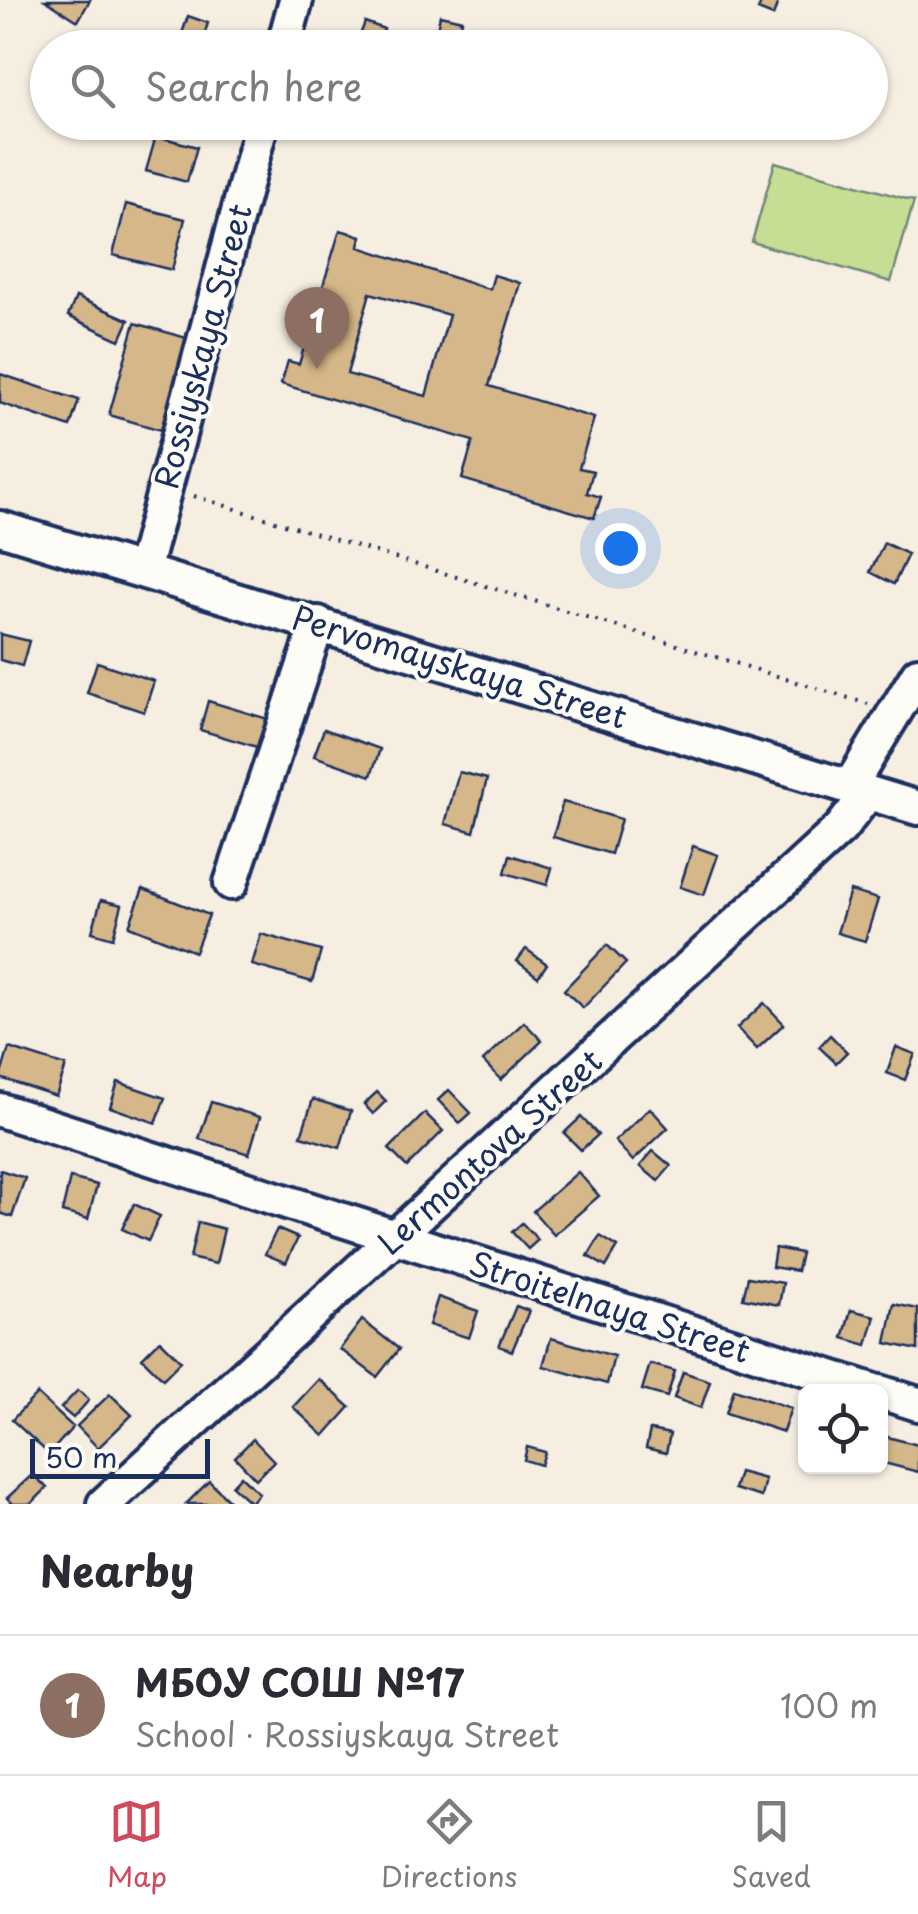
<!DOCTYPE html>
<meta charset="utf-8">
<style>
body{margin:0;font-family:"Playpen Sans",sans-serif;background:#f7f7f7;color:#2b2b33}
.controls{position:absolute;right:30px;bottom:30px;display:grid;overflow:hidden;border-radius:15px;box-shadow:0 2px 8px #0004}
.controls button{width:90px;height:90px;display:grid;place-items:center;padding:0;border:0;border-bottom:2px solid #e1e1e2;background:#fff;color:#2b2b33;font:50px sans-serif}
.scale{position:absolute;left:30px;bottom:25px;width:180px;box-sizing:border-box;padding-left:10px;border:5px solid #1b2f5e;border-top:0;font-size:28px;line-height:35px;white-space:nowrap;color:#1b2f5e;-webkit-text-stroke:8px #fdfcf7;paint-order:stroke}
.you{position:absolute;left:620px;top:548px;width:35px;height:35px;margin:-25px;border:8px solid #fff;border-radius:50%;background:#1a73e8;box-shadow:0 0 0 15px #1a73e833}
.badge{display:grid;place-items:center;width:65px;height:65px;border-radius:50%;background:#d1495b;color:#fff;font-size:32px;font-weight:700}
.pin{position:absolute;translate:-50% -82px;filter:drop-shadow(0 2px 5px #0008)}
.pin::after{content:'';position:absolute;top:52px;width:35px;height:30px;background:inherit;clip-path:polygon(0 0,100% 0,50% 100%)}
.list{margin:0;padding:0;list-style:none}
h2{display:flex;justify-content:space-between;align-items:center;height:130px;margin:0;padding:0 40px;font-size:42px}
h2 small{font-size:32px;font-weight:400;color:#7c7c81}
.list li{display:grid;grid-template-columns:65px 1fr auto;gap:30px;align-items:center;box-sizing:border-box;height:140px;padding:0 40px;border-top:2px solid #e1e1e2}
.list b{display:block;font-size:38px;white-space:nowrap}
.list p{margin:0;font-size:32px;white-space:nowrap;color:#7c7c81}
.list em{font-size:32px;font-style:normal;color:#7c7c81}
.icon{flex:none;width:55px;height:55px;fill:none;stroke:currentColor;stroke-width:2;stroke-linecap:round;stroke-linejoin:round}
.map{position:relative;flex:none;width:918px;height:1504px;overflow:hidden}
.search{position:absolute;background:#fff;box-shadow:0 2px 8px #0004;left:30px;right:30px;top:30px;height:110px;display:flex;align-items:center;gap:25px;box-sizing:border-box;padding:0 35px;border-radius:55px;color:#7c7c81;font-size:38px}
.sheet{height:270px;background:#fff}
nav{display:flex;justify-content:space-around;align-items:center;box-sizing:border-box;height:140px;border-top:2px solid #e1e1e2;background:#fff;font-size:28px;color:#7c7c81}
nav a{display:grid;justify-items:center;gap:5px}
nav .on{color:#d1495b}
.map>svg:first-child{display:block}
.green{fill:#c5de94;stroke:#708679;stroke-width:2.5}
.building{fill:#d5b789;stroke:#1b2f5e;stroke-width:2.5;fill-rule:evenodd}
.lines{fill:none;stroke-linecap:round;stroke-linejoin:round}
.minor-casing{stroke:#1b2f5e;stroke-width:40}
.path{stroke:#1b2f5e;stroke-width:4;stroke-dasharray:2.5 8;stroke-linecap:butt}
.minor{stroke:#fdfcf7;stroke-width:32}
.labels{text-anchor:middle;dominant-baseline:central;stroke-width:8;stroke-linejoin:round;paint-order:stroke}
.street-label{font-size:32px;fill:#1b2f5e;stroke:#fdfcf7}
</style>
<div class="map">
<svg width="918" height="1504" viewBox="0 0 918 1504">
<rect width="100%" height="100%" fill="#f5eee1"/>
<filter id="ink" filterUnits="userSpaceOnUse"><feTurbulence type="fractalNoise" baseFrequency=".01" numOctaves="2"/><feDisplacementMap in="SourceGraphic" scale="20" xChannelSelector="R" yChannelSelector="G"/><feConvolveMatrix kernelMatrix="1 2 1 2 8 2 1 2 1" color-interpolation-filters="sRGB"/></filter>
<g filter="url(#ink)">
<polygon class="green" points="775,162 914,201 891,282 752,242"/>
<g class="building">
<polygon points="45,0 90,0 78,21"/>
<polygon points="762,0 779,0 773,16 758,10"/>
<polygon points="440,15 462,20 456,48 433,48"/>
<polygon points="188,16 208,23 200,48 177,48"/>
<polygon points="365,22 384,29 378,45 359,38"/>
<polygon points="484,31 513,37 511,48 481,48"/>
<polygon points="156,136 197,147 187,182 146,171"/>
<polygon points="126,204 185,219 172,270 113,255"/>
<path d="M 340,230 L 361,236 L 359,247 L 485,288 L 490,289 L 494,275 L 520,283 L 489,386 L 594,418 L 579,468 L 593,471 L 587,493 L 601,497 L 594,518 L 462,479 L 473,441 L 281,384 L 288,361 L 299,364 ZM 370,293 L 449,315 L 426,396 L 347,374 Z"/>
<polygon points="76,297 129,320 120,340 68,316"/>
<polygon points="135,323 190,339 164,431 109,415"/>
<polygon points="0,374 79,400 70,427 0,403"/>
<polygon points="884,543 908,554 894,584 870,572"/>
<polygon points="0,634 29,641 22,666 0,660"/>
<polygon points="97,662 154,681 144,712 87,693"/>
<polygon points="208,701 268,719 260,748 200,730"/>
<polygon points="324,729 380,749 371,776 314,756"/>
<polygon points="459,772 487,779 474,832 445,824"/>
<polygon points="563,802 621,819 611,854 553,837"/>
<polygon points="693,846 718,855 704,895 680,887"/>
<polygon points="510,855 552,868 547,885 505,873"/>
<polygon points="143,889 209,915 195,952 129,926"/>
<polygon points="850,891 878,899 865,941 837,933"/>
<polygon points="101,900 122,905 113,938 92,932"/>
<polygon points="261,934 321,951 312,982 252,965"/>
<polygon points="607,945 626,963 583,1008 564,990"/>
<polygon points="526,949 547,964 538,977 517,961"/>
<polygon points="764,1003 784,1024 757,1049 737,1028"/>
<polygon points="524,1022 542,1041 501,1080 483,1061"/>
<polygon points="830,1035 847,1052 836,1063 819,1047"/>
<polygon points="896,1047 915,1054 905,1080 887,1073"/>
<polygon points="9,1048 66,1066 56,1096 0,1078"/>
<polygon points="118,1082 165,1098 156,1123 110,1107"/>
<polygon points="449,1090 471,1113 460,1123 438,1100"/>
<polygon points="377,1092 386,1101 373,1114 364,1104"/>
<polygon points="313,1099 351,1111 340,1148 301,1136"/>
<polygon points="211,1102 260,1117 249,1154 199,1139"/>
<polygon points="650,1108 668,1128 633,1161 615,1141"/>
<polygon points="425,1113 443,1131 407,1167 389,1149"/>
<polygon points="581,1117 598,1135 581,1150 564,1133"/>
<polygon points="653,1151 671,1166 658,1181 640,1166"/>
<polygon points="0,1170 25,1178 12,1217 0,1213"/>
<polygon points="578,1172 599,1196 554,1235 533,1211"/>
<polygon points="70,1178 97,1185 88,1219 62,1212"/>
<polygon points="134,1204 160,1216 148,1241 122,1229"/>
<polygon points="198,1222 224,1229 216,1264 190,1258"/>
<polygon points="522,1223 538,1240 528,1249 512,1232"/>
<polygon points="277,1229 298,1238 286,1263 265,1254"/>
<polygon points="600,1236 618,1247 606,1267 588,1256"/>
<polygon points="775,1248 801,1253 797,1271 772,1267"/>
<polygon points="748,1277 783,1283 779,1305 743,1298"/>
<polygon points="438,1297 478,1311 469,1338 429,1325"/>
<polygon points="894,1304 918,1309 918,1350 886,1343"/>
<polygon points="516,1306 529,1311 512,1351 499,1346"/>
<polygon points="851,1310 875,1316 867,1345 843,1338"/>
<polygon points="362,1320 399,1349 377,1377 340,1349"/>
<polygon points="551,1338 614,1356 607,1384 543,1366"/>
<polygon points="160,1340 181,1361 163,1379 142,1358"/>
<polygon points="650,1364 675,1371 667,1397 642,1390"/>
<polygon points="683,1372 710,1381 701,1408 674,1398"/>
<polygon points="319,1379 350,1407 324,1436 293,1407"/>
<polygon points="734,1389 791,1408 783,1432 726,1413"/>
<polygon points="78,1390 89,1400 73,1418 61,1408"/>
<polygon points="37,1394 73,1427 49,1454 12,1420"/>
<polygon points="110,1394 132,1415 98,1448 77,1426"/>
<polygon points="650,1430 670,1434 666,1453 646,1448"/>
<polygon points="880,1435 918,1445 918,1472 880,1462"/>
<polygon points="253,1439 274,1461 256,1479 235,1457"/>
<polygon points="527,1447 545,1452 541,1465 524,1460"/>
<polygon points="739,1472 765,1479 761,1497 734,1489"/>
<polygon points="33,1474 47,1488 31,1504 13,1504 7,1498"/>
<polygon points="241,1476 259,1493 251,1503 232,1486"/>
<polygon points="209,1481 233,1504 186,1504"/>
</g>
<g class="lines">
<g class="minor-casing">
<g id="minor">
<polyline points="283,48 296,0"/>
<polyline points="0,528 918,808"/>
<polyline points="143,571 262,122"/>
<polyline points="850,786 918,674"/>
<polyline points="231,883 318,623"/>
<polyline points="0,1110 878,1392"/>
<polyline points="880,1392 918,1404"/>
<polyline points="104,1504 841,828 868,793"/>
</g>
</g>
<polyline class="path" points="194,496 868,704"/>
<use href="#minor" class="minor"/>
</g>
</g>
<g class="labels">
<g class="street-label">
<text transform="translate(202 346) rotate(-75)">Rossiyskaya Street</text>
<text transform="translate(460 666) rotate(17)">Pervomayskaya Street</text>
<text transform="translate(489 1151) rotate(-42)">Lermontova Street</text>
<text transform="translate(610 1306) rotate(18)">Stroitelnaya Street</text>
</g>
</g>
</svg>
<div class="controls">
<button><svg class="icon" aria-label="locate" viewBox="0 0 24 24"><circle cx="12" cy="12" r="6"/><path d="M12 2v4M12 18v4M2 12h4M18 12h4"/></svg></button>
</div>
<div class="scale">50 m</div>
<div class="you"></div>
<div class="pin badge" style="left:317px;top:369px;background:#8d6e63">1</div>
<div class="search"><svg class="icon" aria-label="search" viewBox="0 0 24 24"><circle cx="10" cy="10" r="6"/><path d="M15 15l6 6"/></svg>Search here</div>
</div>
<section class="sheet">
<h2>Nearby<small></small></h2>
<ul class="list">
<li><span class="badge" style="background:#8d6e63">1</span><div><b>МБОУ СОШ №17</b><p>School · Rossiyskaya Street</p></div><em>100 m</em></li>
</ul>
</section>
<nav>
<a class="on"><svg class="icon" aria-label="map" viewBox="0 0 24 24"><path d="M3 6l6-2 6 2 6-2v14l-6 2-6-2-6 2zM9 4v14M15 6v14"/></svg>Map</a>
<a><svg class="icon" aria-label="directions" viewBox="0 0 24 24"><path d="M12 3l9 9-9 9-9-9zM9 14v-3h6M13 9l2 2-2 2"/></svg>Directions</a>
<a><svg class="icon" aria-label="saved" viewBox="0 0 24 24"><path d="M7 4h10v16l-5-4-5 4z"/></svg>Saved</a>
</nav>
